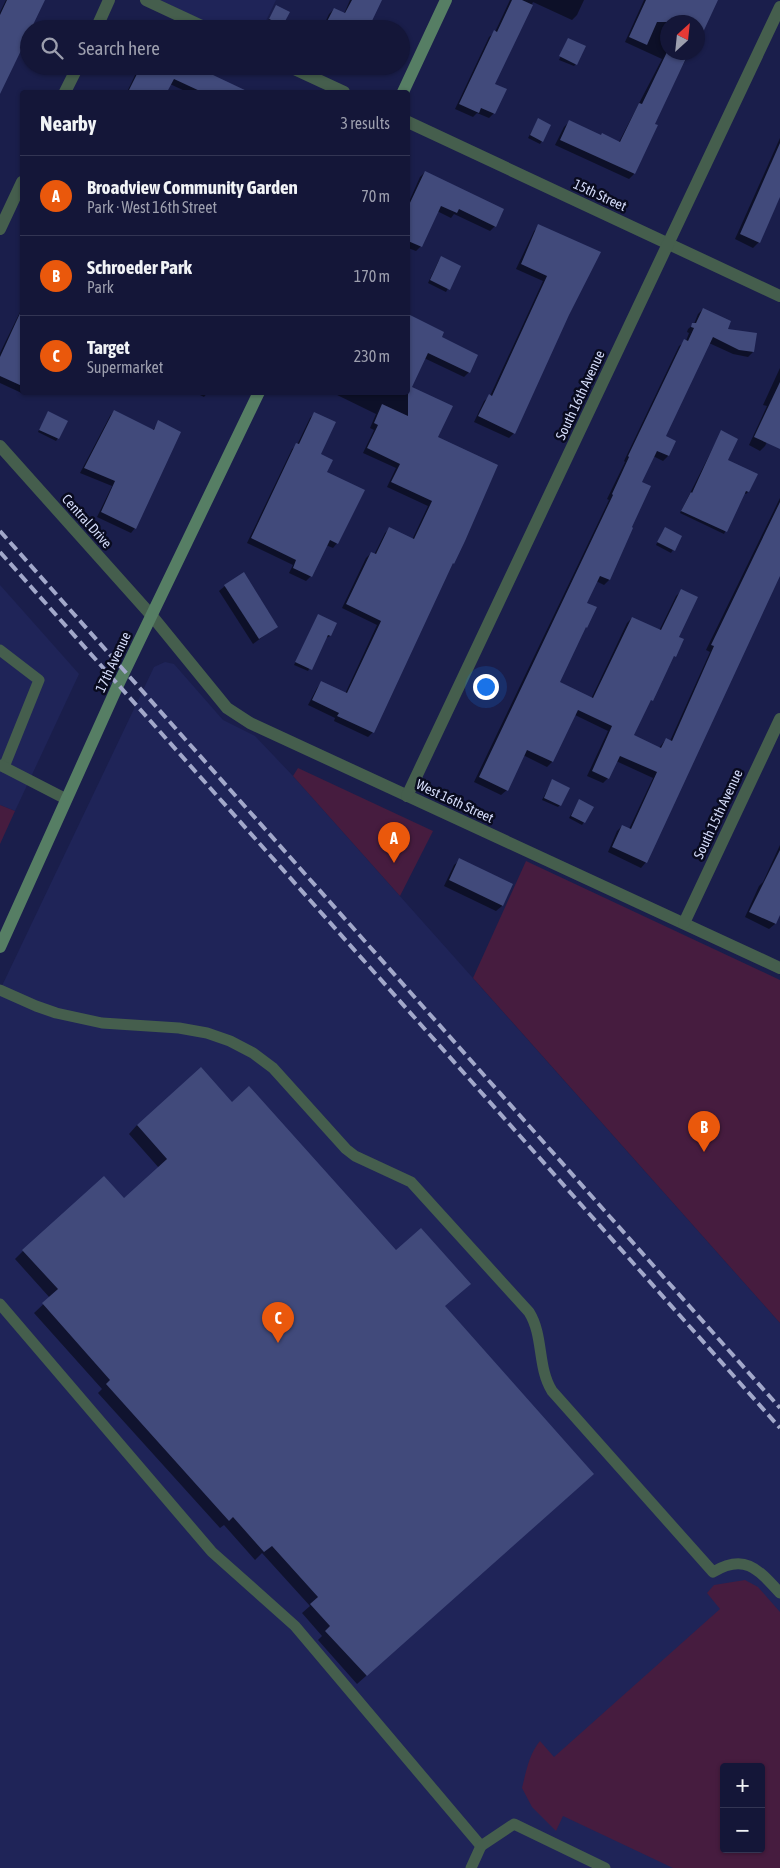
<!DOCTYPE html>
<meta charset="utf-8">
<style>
body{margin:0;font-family:"Asap Condensed",sans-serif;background:#212343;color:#f1f3f6}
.controls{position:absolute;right:15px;bottom:15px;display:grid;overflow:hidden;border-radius:5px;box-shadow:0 1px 4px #0004}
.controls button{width:45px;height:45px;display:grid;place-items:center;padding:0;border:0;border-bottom:1px solid #333553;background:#141638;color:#f1f3f6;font:25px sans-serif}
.compass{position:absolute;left:660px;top:15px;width:45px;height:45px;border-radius:50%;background:#141638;box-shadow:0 1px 4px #0004;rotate:27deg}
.you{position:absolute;left:485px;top:686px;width:18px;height:18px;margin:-12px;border:4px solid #fff;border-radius:50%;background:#1a73e8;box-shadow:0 0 0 8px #1a73e833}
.badge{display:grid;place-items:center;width:32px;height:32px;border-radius:50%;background:#ea580c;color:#fff;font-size:16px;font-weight:700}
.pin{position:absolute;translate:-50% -41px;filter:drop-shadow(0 1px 2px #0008)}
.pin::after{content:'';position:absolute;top:26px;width:18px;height:15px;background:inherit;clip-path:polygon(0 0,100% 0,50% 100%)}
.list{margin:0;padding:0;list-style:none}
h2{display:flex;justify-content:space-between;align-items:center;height:65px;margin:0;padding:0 20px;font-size:21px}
h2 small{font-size:16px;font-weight:400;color:#9d9fae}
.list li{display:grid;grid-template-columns:32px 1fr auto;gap:15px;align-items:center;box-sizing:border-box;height:80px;padding:0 20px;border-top:1px solid #333553}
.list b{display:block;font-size:19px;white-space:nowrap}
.list p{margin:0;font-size:16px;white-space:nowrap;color:#9d9fae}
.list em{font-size:16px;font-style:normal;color:#9d9fae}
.icon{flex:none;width:28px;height:28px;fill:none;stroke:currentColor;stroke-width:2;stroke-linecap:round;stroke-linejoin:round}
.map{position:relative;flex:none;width:780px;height:1868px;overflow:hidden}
.search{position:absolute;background:#141638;box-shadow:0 1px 4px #0004;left:20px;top:20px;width:390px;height:55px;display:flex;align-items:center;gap:12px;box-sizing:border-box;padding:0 18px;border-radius:28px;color:#9d9fae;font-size:19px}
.panel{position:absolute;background:#141638;box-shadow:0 1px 4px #0004;left:20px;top:90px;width:390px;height:305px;border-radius:5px}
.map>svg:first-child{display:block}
.built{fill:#1f2458;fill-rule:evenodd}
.green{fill:#461c3f;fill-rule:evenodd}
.shadow{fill:#0007}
.building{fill:#414a7b}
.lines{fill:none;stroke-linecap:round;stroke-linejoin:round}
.lane{stroke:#455e4d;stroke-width:11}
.street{stroke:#455e4d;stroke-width:12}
.secondary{stroke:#567e64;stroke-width:12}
.rail{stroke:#a2a8ca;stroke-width:4;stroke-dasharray:10 5;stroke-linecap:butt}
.labels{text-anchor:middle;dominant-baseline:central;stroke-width:5;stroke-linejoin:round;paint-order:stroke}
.street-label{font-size:14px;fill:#d4dbf9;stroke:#090b1f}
</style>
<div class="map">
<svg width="780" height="1868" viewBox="0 0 780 1868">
<rect width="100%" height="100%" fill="#1a1e4b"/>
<g class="built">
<polygon points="160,0 276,0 262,29 220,29"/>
<polygon points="0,585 79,674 15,811 0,805"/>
<path d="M 165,662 L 174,664 L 223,720 L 255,736 L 293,776 L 780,1323 L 780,1868 L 0,1868 L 0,990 L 154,667 ZM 724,1767 L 761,1767 L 761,1849 L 724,1849 Z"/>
</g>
<g class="green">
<polygon points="298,768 433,831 400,896 293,776"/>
<polygon points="0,805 15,811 0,844"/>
<polygon points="526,861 780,980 780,1323 473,978"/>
<path d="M 745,1580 L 758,1587 L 780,1612 L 780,1868 L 673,1868 L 563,1816 L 556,1831 L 532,1807 L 522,1788 C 526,1772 529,1754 540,1741 L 554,1757 L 720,1609 L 707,1593 L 714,1585 ZM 724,1767 L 761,1767 L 761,1849 L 724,1849 Z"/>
</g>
<g class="shadow">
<polygon points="6,0 44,0 0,92 0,12"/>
<polygon points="350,0 380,0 367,29 322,29 329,14 334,9 344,14"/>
<polygon points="510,0 584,0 577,15 572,20 533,2 493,84 494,113 489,118 477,113 473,117 455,109 489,37 495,32"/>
<polygon points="644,0 716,0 698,40 698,22 668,22 668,52 691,52 687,57 653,124 656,125 634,174 629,179 555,145 564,127 569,122 600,136 619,142 662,59 625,42"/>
<polygon points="276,7 282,25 279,27 268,21"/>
<polygon points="568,41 576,64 574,66 559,60"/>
<polygon points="137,66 192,66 246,92 187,92 170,84 166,92 127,92 137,71 135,71"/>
<polygon points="538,120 542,141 540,144 528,138"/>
<polygon points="780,138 780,195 759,242 753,248 735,239"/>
<polygon points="425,172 495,226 490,231 454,214 451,218 437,211 421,246 416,251 408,248 408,204 420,177"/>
<polygon points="539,226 568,314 514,433 509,438 474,422 484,401 490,396 543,281 516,269 534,231"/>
<polygon points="439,260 460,266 446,292 428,283"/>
<polygon points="22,308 22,392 28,392 26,395 0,383 0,353"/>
<polygon points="703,309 753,352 748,357 733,354 709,343 665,437 675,442 668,456 663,461 653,456 640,483 631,528 609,580 604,585 596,581 586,603 558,683 591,699 627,623 632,618 659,631 676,596 681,591 678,637 682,640 632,736 659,748 666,739 670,741 710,652 706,650 780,498 780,572 646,862 641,868 608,852 617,831 622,826 629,829 653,778 616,761 608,778 603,783 587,776 608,731 575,715 552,762 547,767 523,755 507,790 501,795 474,782 609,500 607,499 625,462 624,461 679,346 686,341 689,333 687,332 688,329 694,324 698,314"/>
<polygon points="408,316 443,332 440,338 476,356 469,372 464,377 424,358 410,387 436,437 496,465 373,732 368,737 334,721 335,718 308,705 317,688 321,683 345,694 377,625 342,608 366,558 371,553 374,555 385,533 389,529 412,540 428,506 387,487 396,468 363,453 374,430 370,428 376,414 331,392 408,392"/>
<polygon points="780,368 780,414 765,446 760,451 749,445 767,406 763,405"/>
<polygon points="194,392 208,392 204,397"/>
<polygon points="114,411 152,431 159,422 135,528 131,533 97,517 112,486 80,473 110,416"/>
<polygon points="48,413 58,438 56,441 38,432"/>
<polygon points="315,413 319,455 325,473 337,543 333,548 326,545 311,576 306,581 289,573 293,565 247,543 292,449 297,445 310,418"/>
<polygon points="721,432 726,461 748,492 746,494 744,493 724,534 680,513"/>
<polygon points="663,531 681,536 671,553 656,545"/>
<polygon points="225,586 277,626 253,644 219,591"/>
<polygon points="318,615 336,623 330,636 326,638 308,671 294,665"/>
<polygon points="552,781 560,805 558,807 542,800"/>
<polygon points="579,801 584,822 582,825 569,818"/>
<polygon points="780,845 780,912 775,924 769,929 745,917 759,886 763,882"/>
<polygon points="460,860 512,885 502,906 496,911 444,886 454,865"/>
<polygon points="232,1103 444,1307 584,1482 357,1684 318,1640 322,1636 302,1613 310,1606 262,1553 255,1560 224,1525 220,1528 98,1393 102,1389 34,1313 50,1298 15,1259 23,1251 123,1200 159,1168 129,1134 137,1125"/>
</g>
<g class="building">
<polygon points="7,0 45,0 31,29 29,29 29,34 0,94 0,15"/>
<polygon points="352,0 382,0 370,25 377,29 323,29 334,8 345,13"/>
<polygon points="512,0 522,0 533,5 495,84 507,89 495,114 481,108 479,113 459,104 494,30 497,32"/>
<polygon points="646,0 718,0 698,43 698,22 657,22 647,45 629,37"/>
<polygon points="276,5 290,12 283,25 269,19"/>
<polygon points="568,38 586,46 577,65 559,56"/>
<polygon points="667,52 689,52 655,124 658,125 635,174 560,140 569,120 601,135 602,133 620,142 639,103 642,104"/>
<polygon points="141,66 194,66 249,92 202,92 174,79 167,92 128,92"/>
<polygon points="538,118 551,125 543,142 530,135"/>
<polygon points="780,143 780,197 760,243 740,234"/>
<polygon points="425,171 504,209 496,227 459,209 457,213 441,206 422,247 408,241 408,207"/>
<polygon points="538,224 601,252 569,315 515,434 478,416 489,394 492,396 547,276 521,264"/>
<polygon points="441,256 461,266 450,290 430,280"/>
<polygon points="703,308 731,321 728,329 757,333 754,352 739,350 713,337 666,436 676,441 669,456 657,451 642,482 651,486 632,527 633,528 610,580 600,576 587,603 597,607 587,628 586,627 560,682 593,698 632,617 661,630 681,589 698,597 679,637 684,639 676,657 674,656 653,701 651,700 634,735 661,748 666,738 672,741 714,646 711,645 780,502 780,576 647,863 612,847 622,825 631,829 657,772 620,756 609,779 592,771 612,726 578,710 553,762 527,750 508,791 479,777 613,495 612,494 629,457 628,456 684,339 688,341 694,328 691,327 692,323 696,323"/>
<polygon points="22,309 22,386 0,376 0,357"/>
<polygon points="408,314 444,332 442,337 478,355 470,373 428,353 412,387 453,406 438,437 498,465 465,541 454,564 453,563 374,733 337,716 339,713 312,700 321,681 347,693 381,621 346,604 371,552 376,554 389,527 414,539 432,501 391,482 400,464 367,448 378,425 374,423 382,404 408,416"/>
<polygon points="780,382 780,449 754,437"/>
<polygon points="114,410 154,430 158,420 181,432 136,529 101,512 115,481 84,468"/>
<polygon points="48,411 68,421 59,439 39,430"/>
<polygon points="314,412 336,422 321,454 333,460 327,472 365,490 338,544 330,540 312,577 293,568 296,560 251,538 296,443 299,444"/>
<polygon points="721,430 738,439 728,460 758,474 749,492 746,491 727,532 681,511 691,492 692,493"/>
<polygon points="665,527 682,536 675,551 657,542"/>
<polygon points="244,572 278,627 259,639 224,585"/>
<polygon points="318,614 337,623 331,636 328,635 312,670 295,662"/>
<polygon points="552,779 570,788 561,806 544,798"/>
<polygon points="579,799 594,807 585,823 571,816"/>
<polygon points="780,850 780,915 776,924 749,912"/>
<polygon points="459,858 513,884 503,906 449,880"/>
<polygon points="201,1067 232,1102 249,1086 396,1250 421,1228 471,1284 445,1306 594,1474 367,1676 325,1631 330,1626 310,1604 318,1597 272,1546 264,1552 233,1517 229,1521 106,1384 110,1380 42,1303 58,1289 22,1250 104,1176 124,1198 167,1159 137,1125"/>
</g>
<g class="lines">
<g class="lane">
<polyline points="0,650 39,680 4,767"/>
<polyline points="0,765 66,799"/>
<path d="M 0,990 L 36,1006 L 56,1013 L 102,1023 L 179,1028 L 207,1033 L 230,1041 L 253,1053 L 273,1068 L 346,1149 L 355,1156 L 411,1182 L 529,1312 C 544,1336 537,1367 552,1391 L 713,1572 C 745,1553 758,1569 780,1593"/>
<polyline points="0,1304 212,1552 295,1626 481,1846"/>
<polyline points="471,1868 481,1846 514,1824 605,1868"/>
</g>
<g class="street">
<polyline points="146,0 208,29"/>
<polyline points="96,29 109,0"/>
<polyline points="288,66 344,92"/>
<polyline points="65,92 78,66"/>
<polyline points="408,122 780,296"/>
<polyline points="0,229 22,182"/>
<polyline points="0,446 152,616 227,708 250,723 780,968"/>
<polyline points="407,796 780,7"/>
<polyline points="684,923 780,719"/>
</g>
<g class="secondary">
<polyline points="403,92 446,0"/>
<polyline points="0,947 118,685 259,392"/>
</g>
<g class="rail">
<polyline points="0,531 780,1408"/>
<polyline points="0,552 780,1428"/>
</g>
</g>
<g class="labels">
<g class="street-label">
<text transform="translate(600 195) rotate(25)">15th Street</text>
<text transform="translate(580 395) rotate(-65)">South 16th Avenue</text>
<text transform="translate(87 521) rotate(48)">Central Drive</text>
<text transform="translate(113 662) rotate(-65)">17th Avenue</text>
<text transform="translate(455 801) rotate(25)">West 16th Street</text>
<text transform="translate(718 814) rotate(-65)">South 15th Avenue</text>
</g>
</g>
</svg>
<div class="controls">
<button>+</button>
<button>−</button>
</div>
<svg class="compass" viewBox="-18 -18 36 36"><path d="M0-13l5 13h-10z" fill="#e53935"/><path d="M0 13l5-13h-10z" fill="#9d9fae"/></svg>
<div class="you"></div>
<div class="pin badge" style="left:394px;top:863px">A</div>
<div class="pin badge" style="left:704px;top:1152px">B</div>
<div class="pin badge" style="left:278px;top:1343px">C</div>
<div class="search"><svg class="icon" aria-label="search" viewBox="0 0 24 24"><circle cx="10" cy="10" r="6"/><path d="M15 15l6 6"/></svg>Search here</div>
<section class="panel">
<h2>Nearby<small>3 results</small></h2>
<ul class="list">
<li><span class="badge">A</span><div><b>Broadview Community Garden</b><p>Park · West 16th Street</p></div><em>70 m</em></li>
<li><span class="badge">B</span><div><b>Schroeder Park</b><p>Park</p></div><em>170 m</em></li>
<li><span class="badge">C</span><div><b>Target</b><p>Supermarket</p></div><em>230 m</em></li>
</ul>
</section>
</div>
